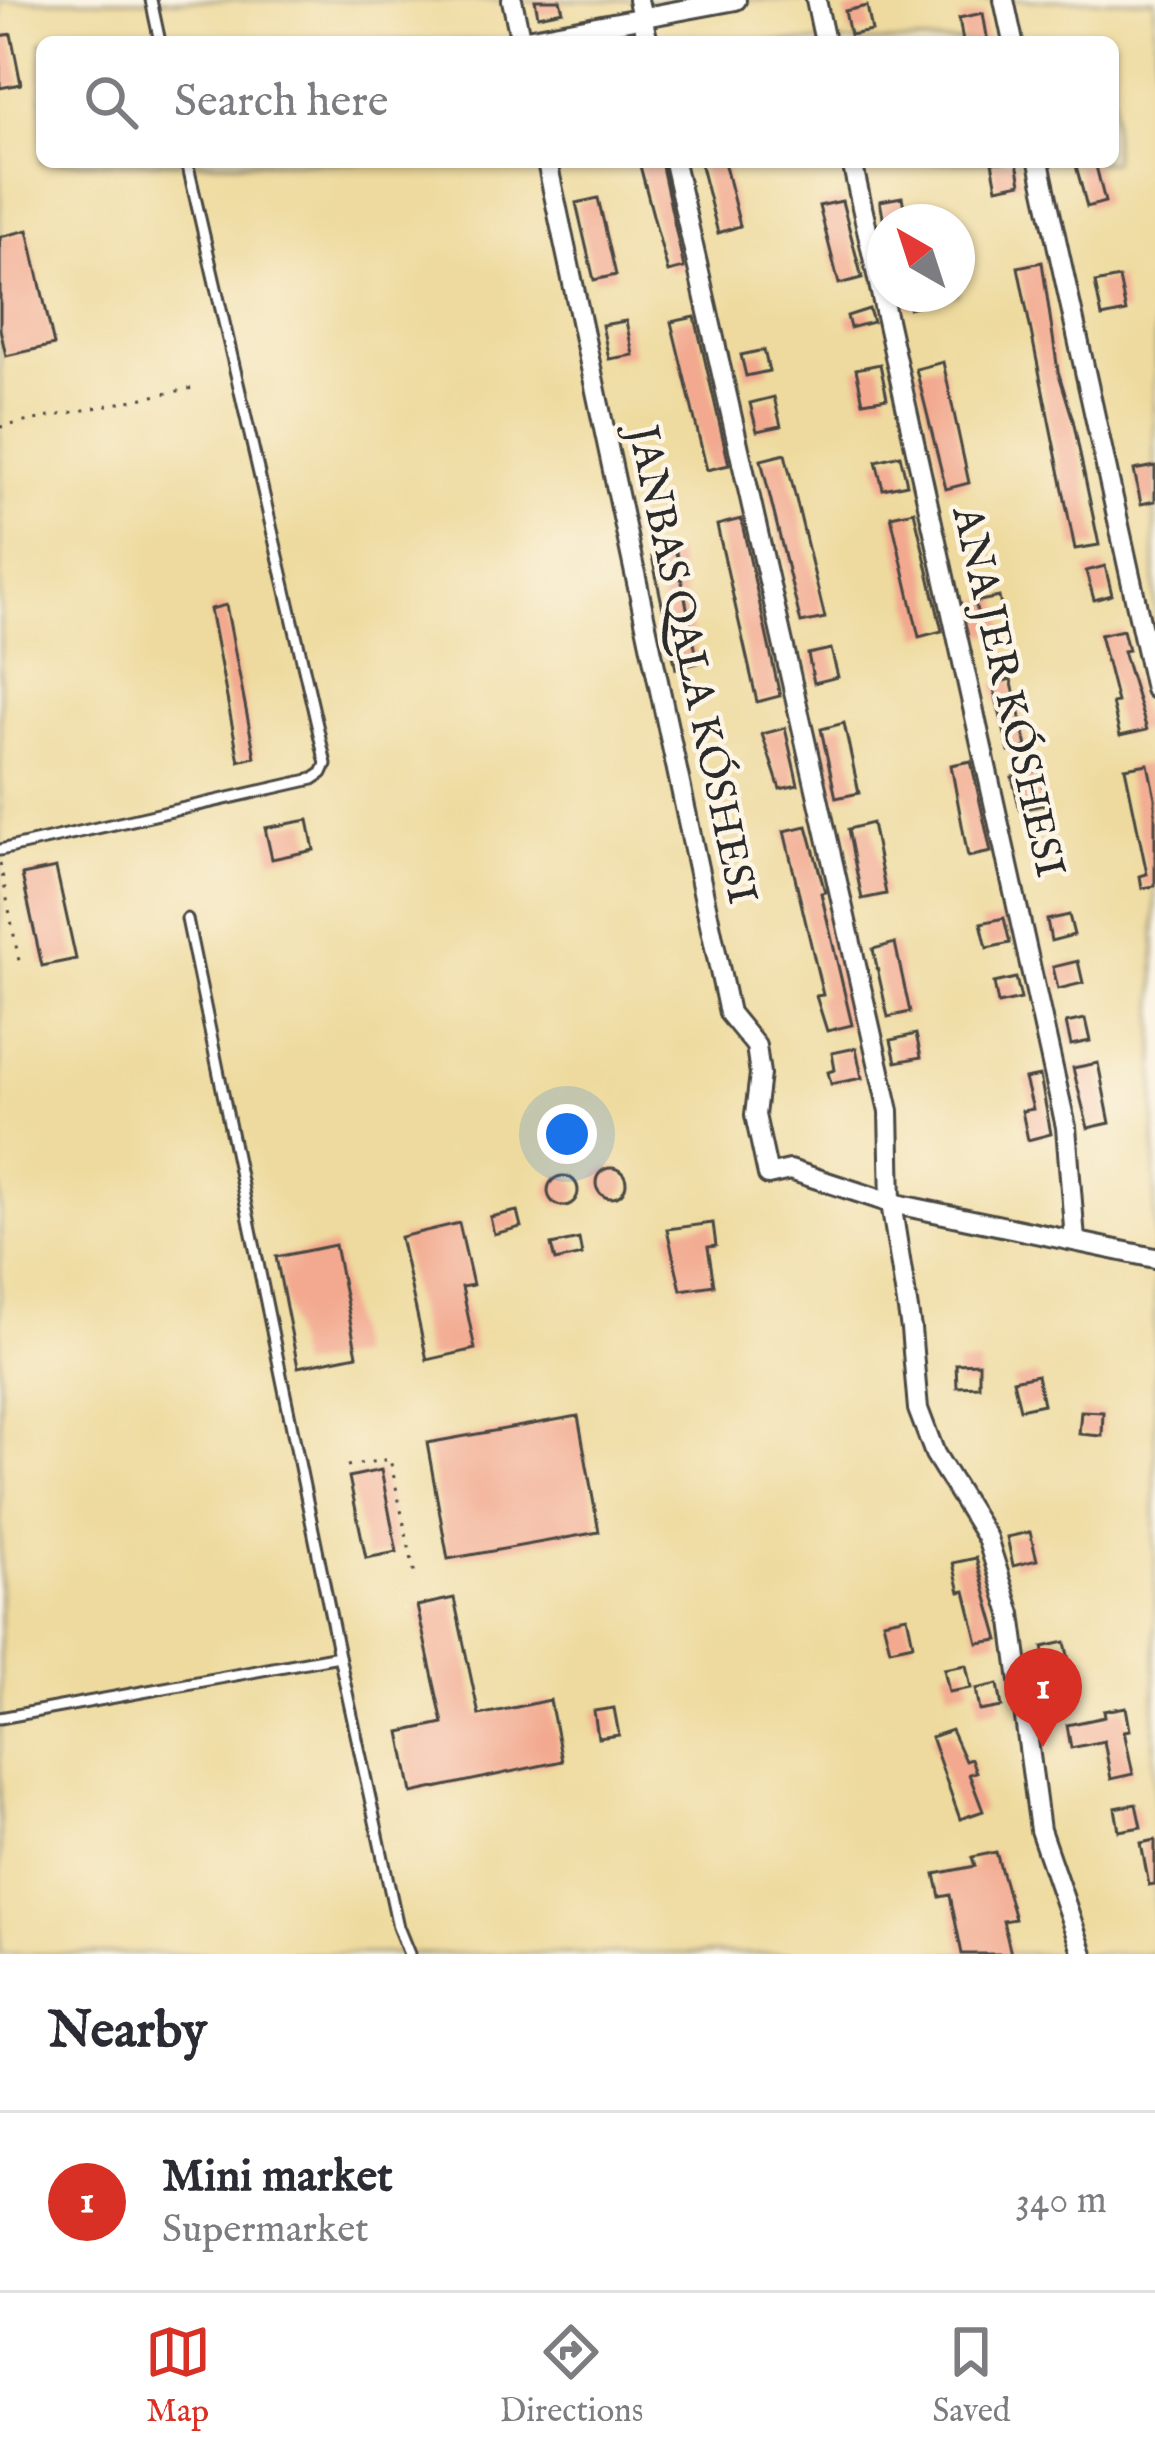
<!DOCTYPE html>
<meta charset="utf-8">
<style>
body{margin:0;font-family:"IM FELL English",serif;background:#f7f7f7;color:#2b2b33}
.compass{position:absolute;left:867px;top:204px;width:108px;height:108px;border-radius:50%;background:#fff;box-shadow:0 3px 9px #0004;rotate:321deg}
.you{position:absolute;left:567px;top:1134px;width:42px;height:42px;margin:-30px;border:9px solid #fff;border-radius:50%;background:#1a73e8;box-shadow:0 0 0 18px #1a73e833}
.badge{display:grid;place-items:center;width:78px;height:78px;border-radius:50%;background:#d93025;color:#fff;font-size:39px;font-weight:700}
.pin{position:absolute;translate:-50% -99px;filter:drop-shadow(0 3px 6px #0008)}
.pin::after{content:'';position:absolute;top:63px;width:42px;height:36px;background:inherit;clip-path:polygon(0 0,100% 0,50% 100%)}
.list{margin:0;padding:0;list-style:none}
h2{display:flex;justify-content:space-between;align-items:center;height:156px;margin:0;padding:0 48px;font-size:51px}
h2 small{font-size:39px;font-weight:400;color:#7c7c81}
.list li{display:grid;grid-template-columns:78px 1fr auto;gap:36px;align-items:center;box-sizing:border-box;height:180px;padding:0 48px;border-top:3px solid #e1e1e2}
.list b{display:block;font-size:45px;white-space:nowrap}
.list p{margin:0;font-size:39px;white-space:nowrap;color:#7c7c81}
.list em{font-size:39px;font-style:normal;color:#7c7c81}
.icon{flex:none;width:66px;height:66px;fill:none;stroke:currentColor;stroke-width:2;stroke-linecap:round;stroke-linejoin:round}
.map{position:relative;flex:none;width:1155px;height:1954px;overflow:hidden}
.search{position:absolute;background:#fff;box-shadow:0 3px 9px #0004;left:36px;right:36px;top:36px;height:132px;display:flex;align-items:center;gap:30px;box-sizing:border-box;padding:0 42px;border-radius:18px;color:#7c7c81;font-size:45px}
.sheet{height:336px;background:#fff}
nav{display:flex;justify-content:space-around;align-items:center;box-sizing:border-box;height:168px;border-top:3px solid #e1e1e2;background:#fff;font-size:33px;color:#7c7c81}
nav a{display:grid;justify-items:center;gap:6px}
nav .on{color:#d93025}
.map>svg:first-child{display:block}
.sand{fill:#eeda9e;stroke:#8c8264;stroke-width:3;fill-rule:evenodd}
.building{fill:#f2a98f}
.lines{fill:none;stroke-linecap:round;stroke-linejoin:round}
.service-casing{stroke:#484742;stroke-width:15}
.minor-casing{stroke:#484742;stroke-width:24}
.path{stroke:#484742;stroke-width:3;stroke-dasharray:3 9;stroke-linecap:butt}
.service{stroke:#fff;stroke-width:9}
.minor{stroke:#fff;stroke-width:18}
.labels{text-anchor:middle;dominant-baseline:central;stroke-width:9;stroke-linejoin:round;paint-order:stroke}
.street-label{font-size:42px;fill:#2b2b2b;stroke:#fcf5e5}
</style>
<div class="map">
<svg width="1155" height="1954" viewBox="0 0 1155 1954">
<rect width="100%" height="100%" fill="#fcf5e5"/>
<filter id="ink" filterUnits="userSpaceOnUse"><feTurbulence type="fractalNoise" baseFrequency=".00833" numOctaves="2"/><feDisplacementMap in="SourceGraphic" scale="24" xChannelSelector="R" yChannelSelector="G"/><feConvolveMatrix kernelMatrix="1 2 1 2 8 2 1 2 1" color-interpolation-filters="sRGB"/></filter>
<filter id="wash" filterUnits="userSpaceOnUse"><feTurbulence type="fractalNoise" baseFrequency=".004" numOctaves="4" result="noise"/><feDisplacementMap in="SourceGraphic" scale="48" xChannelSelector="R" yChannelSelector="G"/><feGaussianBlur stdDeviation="2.7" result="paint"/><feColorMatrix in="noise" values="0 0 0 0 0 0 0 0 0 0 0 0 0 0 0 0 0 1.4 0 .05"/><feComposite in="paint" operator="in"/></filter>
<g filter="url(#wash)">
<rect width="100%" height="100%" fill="#eee3c3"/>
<path class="sand" d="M 0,0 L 1155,0 L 1155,1954 L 0,1954 ZM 42,42 L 1113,42 L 1113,162 L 42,162 ZM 885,222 L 957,222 L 957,294 L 885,294 Z"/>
<g id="blocks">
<g class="building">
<polygon points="535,0 560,0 563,11 538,16"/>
<polygon points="867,6 872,31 850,35 845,11"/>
<polygon points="983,13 988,42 963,42 959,18"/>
<polygon points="11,34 21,84 0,88 0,36"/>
<polygon points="639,162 661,162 684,268 668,272"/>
<polygon points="700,162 724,162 740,226 718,233"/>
<polygon points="992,162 1017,162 1021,183 997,188"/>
<polygon points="1075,162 1095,162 1105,202 1087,207"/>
<polygon points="902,197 907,222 884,222 880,201"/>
<polygon points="598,198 616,275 594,280 576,203"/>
<polygon points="842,201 862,278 839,284 819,206"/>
<polygon points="28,230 54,345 6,356 0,329 0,237"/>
<polygon points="1042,262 1058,371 1073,420 1099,545 1075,549 1018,267"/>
<polygon points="1119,278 1126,312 1102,317 1095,283"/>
<polygon points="905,294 945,294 945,298 909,308"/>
<polygon points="869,309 873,322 850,328 847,316"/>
<polygon points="695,317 729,465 707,470 671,322"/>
<polygon points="626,321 633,355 609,359 602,325"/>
<polygon points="764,350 769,371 746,376 741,355"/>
<polygon points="943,362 969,483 946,489 916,369"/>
<polygon points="880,364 887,398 863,402 856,369"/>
<polygon points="774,397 781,426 757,431 750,403"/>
<polygon points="785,454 825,618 801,623 761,460"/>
<polygon points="900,455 907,484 883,489 876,461"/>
<polygon points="1155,466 1155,501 1141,504 1134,470"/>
<polygon points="914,511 942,631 919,637 891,516"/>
<polygon points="741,519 780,696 757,702 717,525"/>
<polygon points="676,552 698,663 676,669 652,557"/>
<polygon points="1105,566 1112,595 1094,600 1086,571"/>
<polygon points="999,597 1006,631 982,636 975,602"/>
<polygon points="226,605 255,757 239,761 210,609"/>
<polygon points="1123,630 1128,650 1123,651 1147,730 1120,736 1112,703 1117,702 1100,635"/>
<polygon points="831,649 838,677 814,683 808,654"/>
<polygon points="1011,679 1027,747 1009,752 993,684"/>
<polygon points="844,723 859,793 836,798 821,729"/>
<polygon points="785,728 798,785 780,789 762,734"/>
<polygon points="971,761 991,852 968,857 951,765"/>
<polygon points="1148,764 1155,798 1155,886 1142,888 1140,876 1147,874 1125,768"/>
<polygon points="1039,770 1047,804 1020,810 1012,777"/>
<polygon points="308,820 314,850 272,859 265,828"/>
<polygon points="872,823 886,894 862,899 848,829"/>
<polygon points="807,826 825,892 821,893 852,1025 827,1031 816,996 823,995 784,831"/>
<polygon points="56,868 76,959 42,966 22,875"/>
<polygon points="1069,915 1074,935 1051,941 1047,920"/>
<polygon points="1004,918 1010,943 987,948 981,923"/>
<polygon points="895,943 910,1012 888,1017 873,949"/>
<polygon points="1078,961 1083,983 1058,989 1053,967"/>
<polygon points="1016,978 1021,999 998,1004 994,983"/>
<polygon points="1085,1019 1090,1041 1071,1045 1066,1023"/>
<polygon points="916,1034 921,1057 896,1062 891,1040"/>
<polygon points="856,1048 862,1078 831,1084 828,1072 835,1070 832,1053"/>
<polygon points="1098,1063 1110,1123 1088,1128 1073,1068"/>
<polygon points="1040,1076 1051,1134 1028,1140 1022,1111 1033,1109 1025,1079"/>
<circle cx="611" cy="1183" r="15"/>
<circle cx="563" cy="1191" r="15"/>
<polygon points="517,1211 521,1227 494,1234 490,1217"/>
<polygon points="459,1223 473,1285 462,1287 475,1349 427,1360 400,1237"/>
<polygon points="713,1223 716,1246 708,1247 714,1285 681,1290 667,1229"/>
<polygon points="579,1239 582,1255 555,1261 551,1245"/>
<polygon points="335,1245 357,1355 298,1367 276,1257"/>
<polygon points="979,1363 979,1386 957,1387 956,1364"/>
<polygon points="1037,1375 1043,1404 1020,1409 1013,1380"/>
<polygon points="1081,1411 1103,1412 1102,1436 1079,1434"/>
<polygon points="578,1416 599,1532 448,1559 427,1443"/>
<polygon points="381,1470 397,1552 366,1558 349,1477"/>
<polygon points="1030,1532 1037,1560 1013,1566 1007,1537"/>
<polygon points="976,1558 999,1640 978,1643 965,1591 960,1592 953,1563"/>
<polygon points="454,1598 479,1715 550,1700 562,1761 412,1793 400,1732 443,1723 417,1606"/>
<polygon points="907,1616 913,1644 890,1649 883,1621"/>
<polygon points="1065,1642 1070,1665 1048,1670 1043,1647"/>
<polygon points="966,1665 971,1688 949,1692 944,1669"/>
<polygon points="998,1684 1002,1707 980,1711 976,1689"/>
<polygon points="1126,1707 1130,1730 1124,1731 1133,1774 1111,1779 1104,1741 1071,1748 1067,1725 1105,1717 1104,1711"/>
<polygon points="614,1708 619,1735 598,1738 594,1711"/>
<polygon points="951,1730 965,1761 971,1759 976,1772 969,1774 983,1811 960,1819 931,1737"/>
<polygon points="1136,1804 1141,1827 1119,1831 1115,1808"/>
<polygon points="1155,1840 1155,1884 1149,1885 1141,1843"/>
<polygon points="996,1852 1015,1919 1003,1921 1011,1954 962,1954 950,1895 940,1897 935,1874 975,1866 972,1857"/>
</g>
</g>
</g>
<g filter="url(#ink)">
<use href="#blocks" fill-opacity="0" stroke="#484742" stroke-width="3"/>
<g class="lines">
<g class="service-casing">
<g id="service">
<polyline points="151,0 160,42"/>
<polyline points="0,850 313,779 322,773 326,764 187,162"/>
<polyline points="339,1656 398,1927 409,1954"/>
<polyline points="0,1718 339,1656 187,919"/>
</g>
</g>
<g class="minor-casing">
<g id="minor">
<polyline points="512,0 521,42"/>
<polyline points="638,0 648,42"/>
<polyline points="816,0 825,42"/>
<polyline points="1004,0 1013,42"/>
<polyline points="521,40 736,0"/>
<polyline points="547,162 729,1013 756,1046 760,1074 755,1115 768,1175 790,1170 891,1203 1155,1258"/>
<polyline points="674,162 889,1111 891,1203 911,1329 918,1409 935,1454 987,1538 1011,1614 1040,1830 1083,1954"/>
<polyline points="852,162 1066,1127 1075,1240"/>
<polyline points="1039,162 1155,689"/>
</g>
</g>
<g class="path">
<polyline points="0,427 193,388"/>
<polyline points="0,863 19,961"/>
<polyline points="347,1466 390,1459 415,1575"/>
</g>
<use href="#service" class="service"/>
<use href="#minor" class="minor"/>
</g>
</g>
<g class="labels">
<g class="street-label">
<text transform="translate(691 665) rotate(78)">JANBAS QALA KÓSHESI</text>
<text transform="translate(1007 692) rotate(77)">ANA JER KÓSHESI</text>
</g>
</g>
</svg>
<svg class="compass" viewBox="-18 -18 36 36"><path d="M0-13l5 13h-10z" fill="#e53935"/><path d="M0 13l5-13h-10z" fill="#7c7c81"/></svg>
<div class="you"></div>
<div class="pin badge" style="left:1043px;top:1747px">1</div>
<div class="search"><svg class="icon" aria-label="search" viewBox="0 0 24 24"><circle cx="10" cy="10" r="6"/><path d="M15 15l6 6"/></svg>Search here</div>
</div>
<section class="sheet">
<h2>Nearby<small></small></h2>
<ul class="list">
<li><span class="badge">1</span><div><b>Mini market</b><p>Supermarket</p></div><em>340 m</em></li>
</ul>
</section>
<nav>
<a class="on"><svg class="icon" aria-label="map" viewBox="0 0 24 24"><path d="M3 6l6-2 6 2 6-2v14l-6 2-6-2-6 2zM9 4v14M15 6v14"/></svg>Map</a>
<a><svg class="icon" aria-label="directions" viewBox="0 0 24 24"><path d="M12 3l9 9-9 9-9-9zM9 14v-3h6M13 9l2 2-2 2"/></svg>Directions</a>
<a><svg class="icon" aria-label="saved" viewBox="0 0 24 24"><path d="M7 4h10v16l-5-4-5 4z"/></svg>Saved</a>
</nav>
